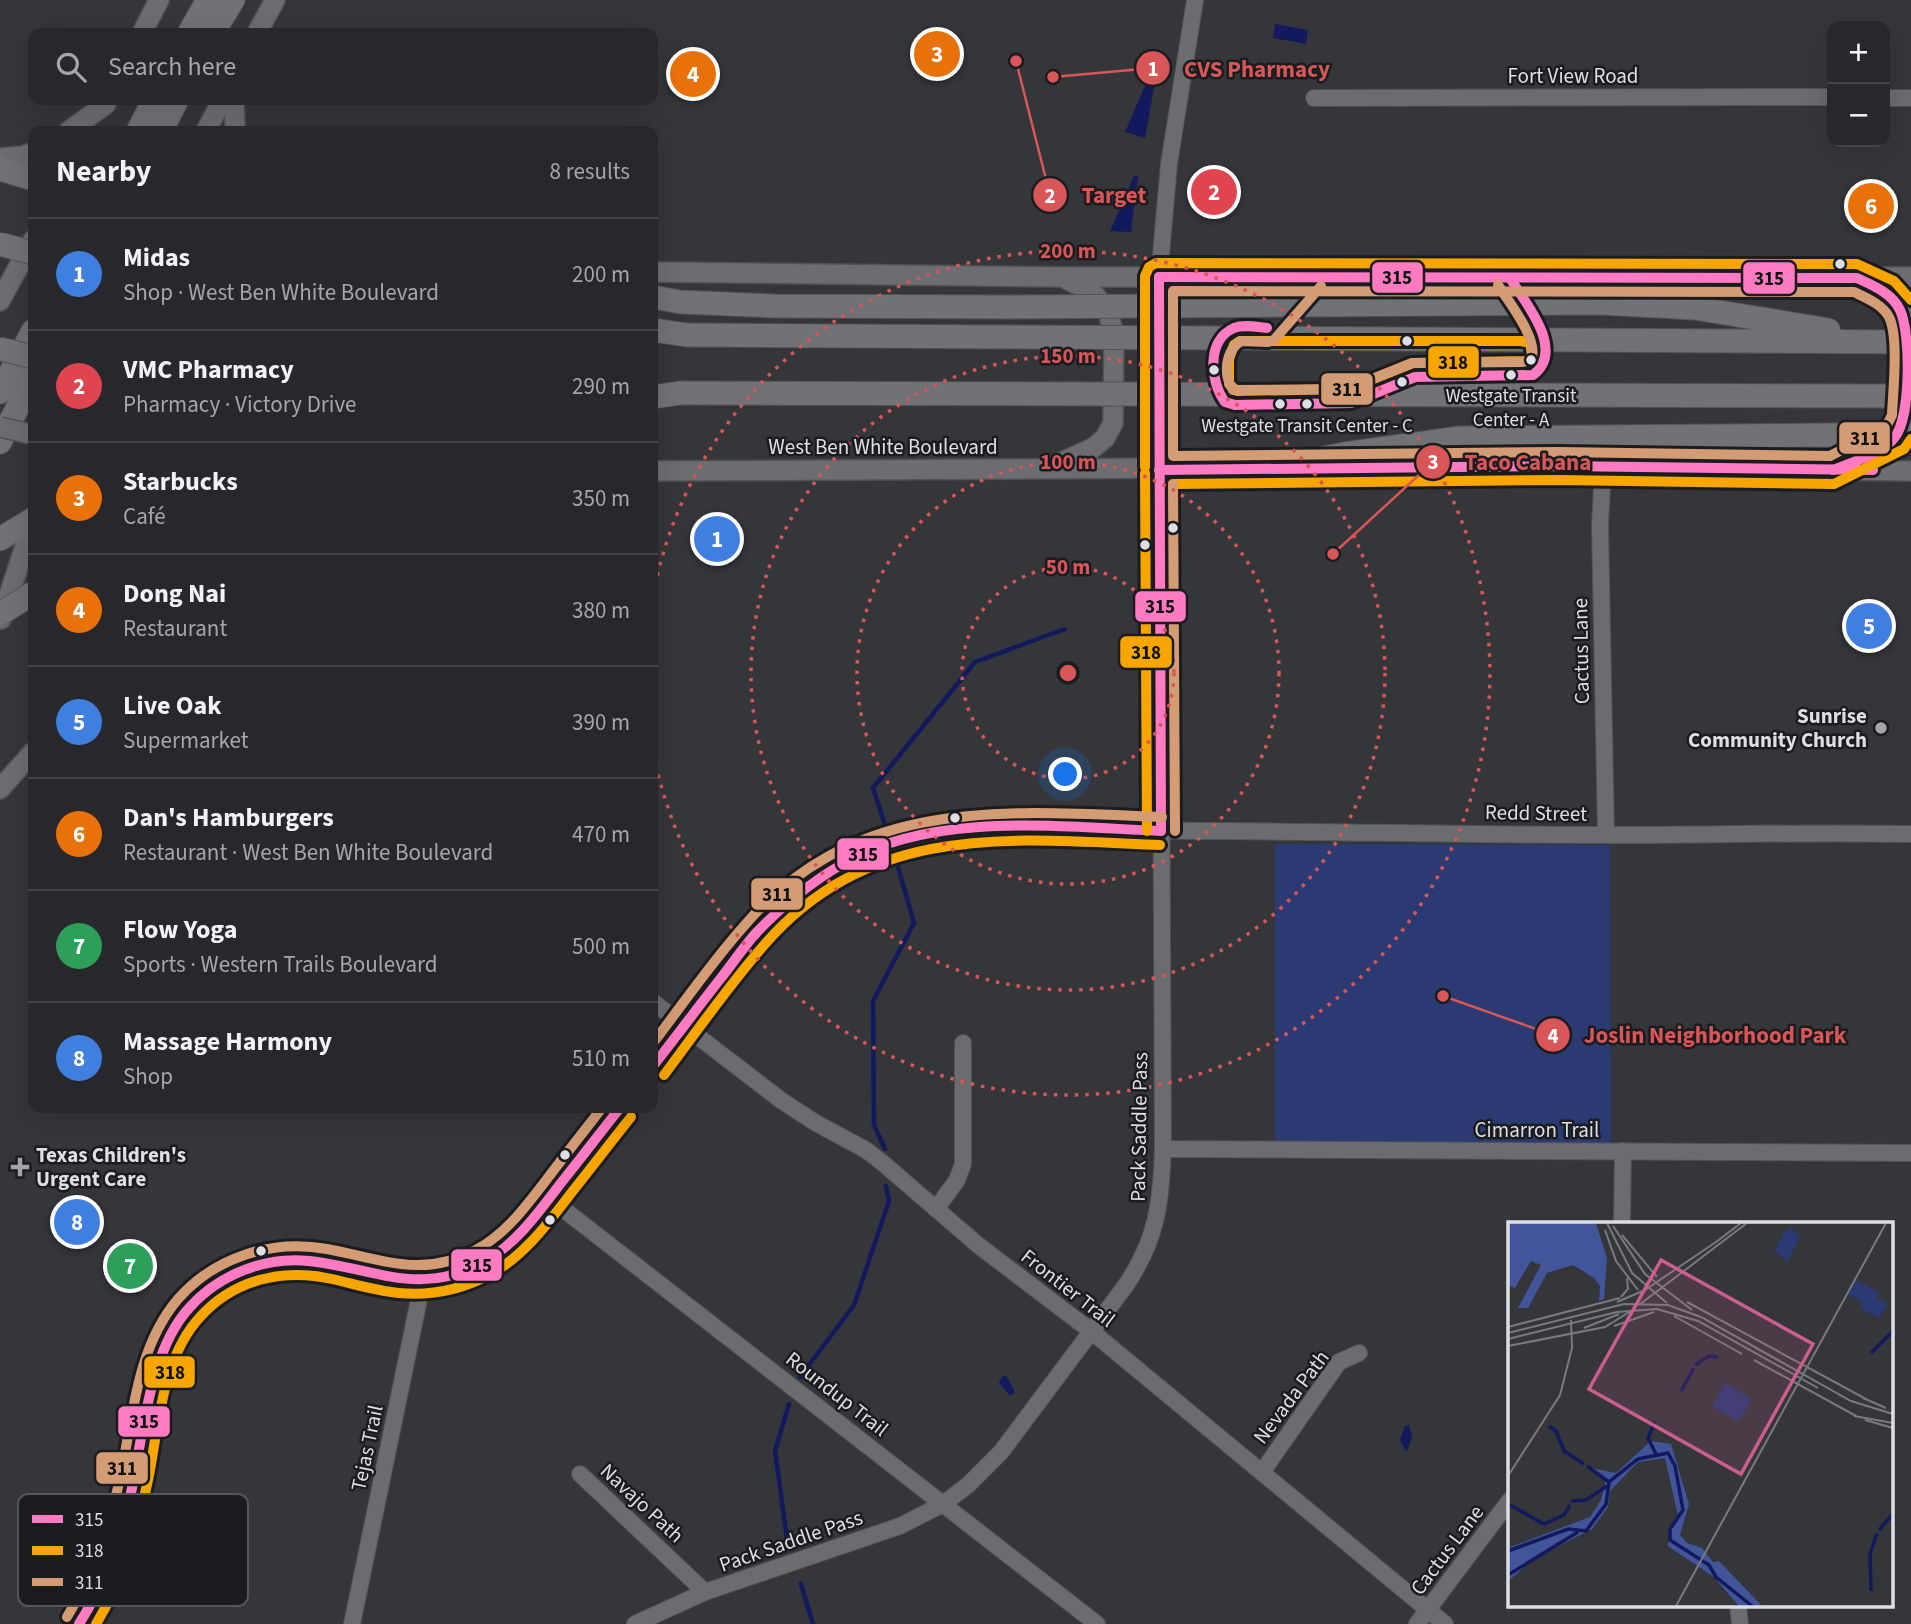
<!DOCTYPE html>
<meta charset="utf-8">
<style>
body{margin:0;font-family:"Source Sans 3",sans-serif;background:#303034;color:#f1f3f6}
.controls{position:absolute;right:21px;top:21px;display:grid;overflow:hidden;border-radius:14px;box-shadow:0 7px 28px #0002}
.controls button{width:63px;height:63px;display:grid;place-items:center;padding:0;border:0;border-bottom:2px solid #444448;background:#28282c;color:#f1f3f6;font:35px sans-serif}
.you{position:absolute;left:1066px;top:775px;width:24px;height:24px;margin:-18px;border:5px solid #fff;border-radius:50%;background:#1a73e8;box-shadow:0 0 0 10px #1a73e833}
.badge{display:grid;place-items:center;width:46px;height:46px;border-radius:50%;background:#a2a4a9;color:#fff;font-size:23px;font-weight:700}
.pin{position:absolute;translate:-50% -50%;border:4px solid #fff;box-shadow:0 2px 7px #0006}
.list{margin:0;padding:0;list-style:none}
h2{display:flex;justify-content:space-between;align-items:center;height:91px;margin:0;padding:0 28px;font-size:30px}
h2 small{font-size:23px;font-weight:400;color:#a5a6a9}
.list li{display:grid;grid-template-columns:46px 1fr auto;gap:21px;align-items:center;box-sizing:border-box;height:112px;padding:0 28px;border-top:2px solid #444448}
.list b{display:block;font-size:26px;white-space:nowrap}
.list p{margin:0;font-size:23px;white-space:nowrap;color:#a5a6a9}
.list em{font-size:23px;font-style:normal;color:#a5a6a9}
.icon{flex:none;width:38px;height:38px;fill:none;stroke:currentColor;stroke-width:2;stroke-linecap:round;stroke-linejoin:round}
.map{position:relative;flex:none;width:1911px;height:1624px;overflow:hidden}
.search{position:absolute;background:#28282c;box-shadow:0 7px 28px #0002;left:28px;top:28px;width:630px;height:77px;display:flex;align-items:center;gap:18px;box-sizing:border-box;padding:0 24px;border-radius:14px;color:#a5a6a9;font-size:26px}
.panel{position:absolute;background:#28282c;box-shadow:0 7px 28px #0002;left:28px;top:126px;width:630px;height:987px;border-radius:14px}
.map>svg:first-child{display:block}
.green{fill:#2b3a72}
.water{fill:#12195d}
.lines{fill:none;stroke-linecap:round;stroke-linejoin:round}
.stream{stroke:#12195d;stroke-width:4.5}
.minor-casing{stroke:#515255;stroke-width:18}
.major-casing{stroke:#515255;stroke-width:22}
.highway-casing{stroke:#515255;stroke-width:25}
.minor{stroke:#6b6c6f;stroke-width:16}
.major{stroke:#6c6d70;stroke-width:19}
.highway{stroke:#717276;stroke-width:23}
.major-bridge-casing{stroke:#515255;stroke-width:22;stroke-linecap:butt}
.highway-bridge-casing{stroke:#515255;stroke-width:25;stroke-linecap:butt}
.major-bridge{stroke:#6c6d70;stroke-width:19}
.highway-bridge{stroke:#717276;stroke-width:23}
.bus-1-casing{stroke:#1b1c20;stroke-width:16}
.bus-2-casing{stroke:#1b1c20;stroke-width:16}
.bus-3-casing{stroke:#1b1c20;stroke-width:16}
.bus-1{stroke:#fe7ac1;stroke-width:10}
.bus-2{stroke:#f7a600;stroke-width:10}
.bus-3{stroke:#d39c74;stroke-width:10}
.ring{fill:none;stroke:#d85657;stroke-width:3.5;stroke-dasharray:3.5 7}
.bus-dot{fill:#dddfe5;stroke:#1b1c20;stroke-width:2.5}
.poi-dot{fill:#a2a4a9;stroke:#1b1c20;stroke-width:2.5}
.labels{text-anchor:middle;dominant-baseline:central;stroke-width:5;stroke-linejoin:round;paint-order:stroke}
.bus-label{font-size:19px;fill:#dddfe5;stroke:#1b1c20}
.street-label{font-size:21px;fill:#dddfe5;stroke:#1b1c20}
.poi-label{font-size:21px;font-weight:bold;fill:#dddfe5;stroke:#1b1c20;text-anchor:end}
.inset-river{fill:none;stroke:#12195d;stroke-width:3.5}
.inset-road{fill:none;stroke:#787a7e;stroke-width:2}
.view{fill:#cb5e8b;fill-opacity:0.15;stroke:#cb5e8b;stroke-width:3.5}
.inset-edge{fill:none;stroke:#dddfe5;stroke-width:3.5}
.key{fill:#1b1c20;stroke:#55565b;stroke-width:2}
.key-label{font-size:19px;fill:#dddfe5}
.centre{fill:#d85657;stroke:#1b1c20;stroke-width:3.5}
.ring-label{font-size:21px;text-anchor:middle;font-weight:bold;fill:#d85657;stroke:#1b1c20;stroke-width:5;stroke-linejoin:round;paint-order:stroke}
.leader{fill:none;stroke:#d85657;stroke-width:2.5}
.callout-dot{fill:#d85657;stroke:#1b1c20;stroke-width:2.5}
.mark-label{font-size:21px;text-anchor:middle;font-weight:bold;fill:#fff}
.callout-label{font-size:23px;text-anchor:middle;font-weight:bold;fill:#d85657;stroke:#1b1c20;stroke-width:5;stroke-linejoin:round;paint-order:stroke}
.line-badge{stroke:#1b1c20;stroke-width:2.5}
.pale-badge-label{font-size:19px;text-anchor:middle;font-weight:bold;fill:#111}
</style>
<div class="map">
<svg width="1911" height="1624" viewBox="0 0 1911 1624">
<rect width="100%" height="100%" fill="#35363a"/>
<polygon class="green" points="1275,844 1610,845 1611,1144 1275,1143"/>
<g class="water">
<polygon points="1275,24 1308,30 1306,44 1273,38"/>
<polygon points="1154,65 1158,65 1145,138 1125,132"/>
<polygon points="1134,176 1138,176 1131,232 1110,231"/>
<polygon points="1006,1375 1014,1390 1014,1393 1010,1396 999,1383 1002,1377"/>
<polygon points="1409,1425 1412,1437 1407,1451 1405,1450 1400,1440 1405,1426"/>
</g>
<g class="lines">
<g class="stream">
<polyline points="885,825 873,788 975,662 1065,629"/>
<polyline points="885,1149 874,1125 873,1001 914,923 896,860"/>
<polyline points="800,1377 854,1305 889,1201 886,1186"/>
<polyline points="788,1546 775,1451 789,1404"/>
<polyline points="801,1584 813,1624"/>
</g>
<g class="minor-casing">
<g id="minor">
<polyline points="1314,98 1832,97"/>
<polyline points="1885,98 1911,98"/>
<polyline points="1603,467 1600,526 1606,835"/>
<polyline points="653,1002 782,1101 816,1123 866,1150 884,1164 978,1245 1091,1331 1445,1624"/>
<path d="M 653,1066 C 715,986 770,894 866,852 C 934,822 1008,826 1081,829 C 1128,830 1176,831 1223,831 C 1351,832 1478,835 1605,835 C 1707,835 1809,832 1911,834"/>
<polyline points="1163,1149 1911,1153"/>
<polyline points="549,1198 1097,1624"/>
<polyline points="936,1209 957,1180 963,1164 963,1043"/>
<polyline points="1622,1223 1623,1151"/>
<polyline points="1262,1472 1339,1362 1359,1353"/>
<polyline points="580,1474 705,1592"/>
<polyline points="1738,1605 1740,1624"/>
<path d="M 79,1624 C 120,1566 130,1497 144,1429 C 153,1385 158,1341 190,1307 C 224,1270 276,1252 325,1263 C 352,1268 380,1279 408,1280 C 453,1282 491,1263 522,1233 L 620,1108"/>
<polyline points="352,1624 423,1280"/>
<path d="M 635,1624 L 705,1592 L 900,1526 L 943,1504 L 968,1485 L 1001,1452 L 1126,1285 C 1157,1239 1161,1203 1163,1149 L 1159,277 L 1169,164 L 1195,0"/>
<polyline points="1417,1624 1510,1500"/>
</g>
</g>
<g class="major-casing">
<g id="major">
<polyline points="142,33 159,0"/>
<polyline points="257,33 275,0"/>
<polyline points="234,100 235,131"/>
<polyline points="69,131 106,104"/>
<polyline points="206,131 222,100"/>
<polyline points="0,158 23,156 33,152"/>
<polyline points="653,272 1063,277 1911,277"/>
<polyline points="0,301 33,240"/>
<polyline points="1051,467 1093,448 1105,438 1113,423 1114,334 1107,309 1092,292 1068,280"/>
<polyline points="1838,468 1896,437 1906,419 1908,334 1901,310 1886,293 1859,279"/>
<polyline points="653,471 1559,466 1911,471"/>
<polyline points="1,619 33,522"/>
<polyline points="0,789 33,752"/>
</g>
</g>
<g class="highway-casing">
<g id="highway">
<polyline points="189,33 208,0"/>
<polyline points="213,33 233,0"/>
<polyline points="138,131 154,100"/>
<polyline points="161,131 177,100"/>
<polyline points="0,169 33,179"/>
<polyline points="653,297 680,302 775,306 1006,307"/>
<polyline points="653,330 687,335"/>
<polyline points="0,392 33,331"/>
<polyline points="653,397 680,393"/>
<polyline points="0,442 33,377"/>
<polyline points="1269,469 1344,454 1460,438 1832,435"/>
<polyline points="0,539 33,519"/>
</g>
</g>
<use href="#minor" class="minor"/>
<use href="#major" class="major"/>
<use href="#highway" class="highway"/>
<g class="major-bridge-casing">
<polyline id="major-bridge" points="0,427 30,434"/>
</g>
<g class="highway-bridge-casing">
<g id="highway-bridge">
<polyline points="0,244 33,253"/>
<polyline points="1006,307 1600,303 1694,308 1829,330"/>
<polyline points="687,335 1911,342"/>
<polyline points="0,349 33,357"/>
<polyline points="680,393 1911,396"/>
<polyline points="1832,435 1911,435"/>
<polyline points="0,614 33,593"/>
</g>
</g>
<use href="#major-bridge" class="major-bridge"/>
<use href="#highway-bridge" class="highway-bridge"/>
<g class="bus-1-casing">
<g id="bus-1">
<path d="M 1159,277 L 1857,278 C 1872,285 1892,293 1900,310 C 1911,334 1911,416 1895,437 C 1882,454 1852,462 1833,470"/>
<polyline points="1159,277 1161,831"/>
<path d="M 1267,328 C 1257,327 1244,324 1234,328 C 1206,340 1210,382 1225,402 L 1235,405 L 1351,403 L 1415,377 L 1533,375 C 1566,350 1526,304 1510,278"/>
<polyline points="1159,470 1559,466 1873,470"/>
<path d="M 653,1066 C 676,1037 698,1007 721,978 C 733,963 744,946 757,932 C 783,905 811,882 844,863 C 934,811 1061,827 1161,831"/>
<path d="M 79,1624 C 103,1586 119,1546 129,1502 C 143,1442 147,1353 190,1307 C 219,1275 265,1256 309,1261 C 375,1268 418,1298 484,1262 C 517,1243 538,1213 561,1183 C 581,1158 600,1133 620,1108"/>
</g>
</g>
<g class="bus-2-casing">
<g id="bus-2">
<polygon points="1240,341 1521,341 1530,343 1532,355 1528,361 1413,363 1348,389 1237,391 1229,384 1229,359 1234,345"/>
<polyline points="1145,467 1145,276 1149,267 1156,263 1857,264 1894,281 1911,300"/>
<polyline points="1145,473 1147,831"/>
<polyline points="1173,484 1559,480 1834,484 1904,449 1911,439"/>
<path d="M 664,1075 C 697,1031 729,985 765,944 C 873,821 1013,839 1160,845"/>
<path d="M 96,1624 C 123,1580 137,1531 148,1480 C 159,1427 161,1358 201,1316 C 235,1279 284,1268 332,1279 C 354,1284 376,1291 399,1293 C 431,1296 463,1289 491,1274 C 526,1254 548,1223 572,1192 C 592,1167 611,1142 631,1117"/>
</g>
</g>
<g class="bus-3-casing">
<g id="bus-3">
<path d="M 1321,286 L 1274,340 L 1268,342 L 1241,341 C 1225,351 1223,375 1233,390 L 1348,389 L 1412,363 L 1523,362 L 1531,360 C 1540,341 1509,302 1498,285"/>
<path d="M 1173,291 L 1854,292 C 1866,298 1882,304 1889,317 C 1899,337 1893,391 1892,415 L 1886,427 L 1830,456 L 1559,452 L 1173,456 Z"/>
<polyline points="1173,484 1175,831"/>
<path d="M 653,1043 C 683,1004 711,963 744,926 C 856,795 1006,811 1162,817"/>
<path d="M 67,1617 C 94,1573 109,1528 120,1479 C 133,1418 136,1348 178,1299 C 215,1257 272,1239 327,1249 C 382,1259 423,1279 476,1250 C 507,1233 526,1206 547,1179 C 565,1155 584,1131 602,1108"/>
</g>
</g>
<use href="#bus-1" class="bus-1"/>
<use href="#bus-2" class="bus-2"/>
<use href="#bus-3" class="bus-3"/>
</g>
<g class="ring">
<circle cx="1068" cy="673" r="106"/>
<circle cx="1068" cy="673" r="211"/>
<circle cx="1068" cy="673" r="317"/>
<path d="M653 596A422 422 0 1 1 653 750"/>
</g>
<g class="bus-dot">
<circle cx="1840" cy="264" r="6"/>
<circle cx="1407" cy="341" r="6"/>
<circle cx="1531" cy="360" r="6"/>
<circle cx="1214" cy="370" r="6"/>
<circle cx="1511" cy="375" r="6"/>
<circle cx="1402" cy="382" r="6"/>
<circle cx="1280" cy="404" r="6"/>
<circle cx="1307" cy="404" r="6"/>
<circle cx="1173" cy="528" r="6"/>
<circle cx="1145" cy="545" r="6"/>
<circle cx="955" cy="818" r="6"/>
<circle cx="565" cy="1155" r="6"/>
<circle cx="550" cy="1220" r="6"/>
<circle cx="261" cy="1251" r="6"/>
</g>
<g class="poi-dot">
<circle cx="1881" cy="728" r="7"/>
<path d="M16.5 1156.5h7v7h7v7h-7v7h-7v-7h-7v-7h7z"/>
</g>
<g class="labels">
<g class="bus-label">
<text x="1511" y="396">Westgate Transit<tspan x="1511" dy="24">Center - A</tspan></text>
<text x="1307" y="426">Westgate Transit Center - C</text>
</g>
<g class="street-label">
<text x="1573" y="76">Fort View Road</text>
<text x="883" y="447">West Ben White Boulevard</text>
<text transform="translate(1581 651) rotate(-91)">Cactus Lane</text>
<text transform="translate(1536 813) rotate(1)">Redd Street</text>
<text transform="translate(1139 1127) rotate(-89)">Pack Saddle Pass</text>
<text x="1537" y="1130">Cimarron Trail</text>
<text transform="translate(1068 1288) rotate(38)">Frontier Trail</text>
<text transform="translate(837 1394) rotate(38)">Roundup Trail</text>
<text transform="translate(1291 1397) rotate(-53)">Nevada Path</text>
<text transform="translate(367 1448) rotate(-78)">Tejas Trail</text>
<text transform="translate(642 1503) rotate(43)">Navajo Path</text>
<text transform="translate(791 1541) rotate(-19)">Pack Saddle Pass</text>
<text transform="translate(1447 1550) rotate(-53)">Cactus Lane</text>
</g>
<g class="poi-label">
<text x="1867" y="716">Sunrise<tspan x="1867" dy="24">Community Church</tspan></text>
<text x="36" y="1155" text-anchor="start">Texas Children's<tspan x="36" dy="24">Urgent Care</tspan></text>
</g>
</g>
<g transform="translate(1508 1222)">
<rect width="385" height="385" fill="#35363a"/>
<path d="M 284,6 L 292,15 L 279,41 L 267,28 L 277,9 ZM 348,58 L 371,70 L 369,76 L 380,82 L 371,96 L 352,86 L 354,80 L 340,72 ZM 217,161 L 244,176 L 231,200 L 204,185 Z" fill="#2b3a72"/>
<path d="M 0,1 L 88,1 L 99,36 L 96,77 L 91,79 L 92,64 L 86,56 L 65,43 L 39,51 L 20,86 L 10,86 L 33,43 L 23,39 L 7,66 L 0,63 ZM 143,219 L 163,222 L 181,282 L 172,313 L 179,321 L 194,326 L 205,340 L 211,339 L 254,384 L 231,384 L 206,355 L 160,324 L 161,308 L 170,293 L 157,236 L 130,240 L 102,269 L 100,285 L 84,307 L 27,336 L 0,359 L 0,326 L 82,295 L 93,278 L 98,256 L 78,245 L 108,251 Z" fill="#42559a"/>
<path class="inset-river" d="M 363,131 L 385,109M 187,143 L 201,134 L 210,135M 173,169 L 186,146M 147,200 L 140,216 L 148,232M 41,204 L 48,209 L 56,229 L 76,242M 79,244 L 101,260M 63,279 L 78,278 L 99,264M 0,282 L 36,302 L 56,293 L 62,283M 371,308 L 385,292M 0,329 L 60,307 L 78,309 L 98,282 L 101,260 L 130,237 L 160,231 L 167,244 L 175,288 L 162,307 L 162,318 L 201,343 L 208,355 L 244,384M 0,353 L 70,310M 363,369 L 362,332 L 369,311"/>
<path class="inset-road" d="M 99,1 L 124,51 L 159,81M 105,4 L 137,52 L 184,88M 97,8 L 108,39 L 130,68M 114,13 L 149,55M 208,20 L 233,1M 113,75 L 120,67 L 119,56M 109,80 L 137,68 L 211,18M 179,80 L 358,177M 131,83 L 239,1M 166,94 L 234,132M 106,104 L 146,90M 0,105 L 112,76M 76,106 L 111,92M 0,111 L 116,82 L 160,83 L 193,95 L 343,179 L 385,192M 0,117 L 109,90 L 149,87 L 190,99 L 310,166M 0,124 L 97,105 L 123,89M 246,138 L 348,194M 355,176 L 378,186M 346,194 L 385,201M 357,198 L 385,206M 0,254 L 52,173 L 64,126 L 63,98M 168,384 L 378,1"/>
<path class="view" d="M 153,38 L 305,122 L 233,252 L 81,167 Z"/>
<rect width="385" height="385" class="inset-edge"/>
</g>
<rect x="18" y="1494" width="230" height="112" rx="10" class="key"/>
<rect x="32" y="1515" width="31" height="8" fill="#fe7ac1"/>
<rect x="32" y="1546" width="31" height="9" fill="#f7a600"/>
<rect x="32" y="1578" width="31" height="8" fill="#d39c74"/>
<g class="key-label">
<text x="75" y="1526">315</text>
<text x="75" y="1557">318</text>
<text x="75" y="1589">311</text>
</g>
<circle cx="1068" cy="673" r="10" class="centre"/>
<g class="ring-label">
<text x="1068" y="258">200 m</text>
<text x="1068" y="363">150 m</text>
<text x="1068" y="469">100 m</text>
<text x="1068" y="574">50 m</text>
</g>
<path class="leader" d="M1053 77L1153 68M1016 61L1050 195M1333 554L1433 462M1443 996L1553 1035"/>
<g class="callout-dot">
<circle cx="1053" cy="77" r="7"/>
<circle cx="1016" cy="61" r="7"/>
<circle cx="1333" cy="554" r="7"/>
<circle cx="1443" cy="996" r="7"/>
<circle cx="1153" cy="68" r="18"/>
<circle cx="1050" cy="195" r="18"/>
<circle cx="1433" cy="462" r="18"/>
<circle cx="1553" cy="1035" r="18"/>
</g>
<g class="mark-label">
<text x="1153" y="76">1</text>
<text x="1050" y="203">2</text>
<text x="1433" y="469">3</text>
<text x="1553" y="1043">4</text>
</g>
<g class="callout-label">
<text x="1257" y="77">CVS Pharmacy</text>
<text x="1114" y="203">Target</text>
<text x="1528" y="470">Taco Cabana</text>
<text x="1715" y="1043">Joslin Neighborhood Park</text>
</g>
<g class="line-badge">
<rect x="1371" y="261" width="53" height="33" rx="7" fill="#fe7ac1"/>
<rect x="1742" y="261" width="54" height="34" rx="7" fill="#fe7ac1"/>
<rect x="1427" y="345" width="53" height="34" rx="7" fill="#f7a600"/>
<rect x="1320" y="372" width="54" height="34" rx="7" fill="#d39c74"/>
<rect x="1838" y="421" width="53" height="34" rx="7" fill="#d39c74"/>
<rect x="1134" y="590" width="53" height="33" rx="7" fill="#fe7ac1"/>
<rect x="1119" y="635" width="54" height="34" rx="7" fill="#f7a600"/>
<rect x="836" y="837" width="54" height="34" rx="7" fill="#fe7ac1"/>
<rect x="750" y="877" width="54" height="34" rx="7" fill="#d39c74"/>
<rect x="450" y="1248" width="53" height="34" rx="7" fill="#fe7ac1"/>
<rect x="143" y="1355" width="53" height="34" rx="7" fill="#f7a600"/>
<rect x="117" y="1405" width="54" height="33" rx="7" fill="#fe7ac1"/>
<rect x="95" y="1451" width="54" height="34" rx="7" fill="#d39c74"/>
</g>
<g class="pale-badge-label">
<text x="1397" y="284">315</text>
<text x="1769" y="285">315</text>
<text x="1453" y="369">318</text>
<text x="1347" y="396">311</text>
<text x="1865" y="445">311</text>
<text x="1160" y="613">315</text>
<text x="1146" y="659">318</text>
<text x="863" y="861">315</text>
<text x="777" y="901">311</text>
<text x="477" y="1272">315</text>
<text x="170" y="1379">318</text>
<text x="144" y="1428">315</text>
<text x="122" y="1475">311</text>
</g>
</svg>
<div class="controls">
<button>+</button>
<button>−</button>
</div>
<div class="you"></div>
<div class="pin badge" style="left:717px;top:539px;background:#3f7fe0">1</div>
<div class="pin badge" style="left:1214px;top:192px;background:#e0444e">2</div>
<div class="pin badge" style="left:937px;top:54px;background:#e8710a">3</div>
<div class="pin badge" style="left:693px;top:74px;background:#e8710a">4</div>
<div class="pin badge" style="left:1869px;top:626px;background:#3f7fe0">5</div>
<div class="pin badge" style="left:1871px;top:206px;background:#e8710a">6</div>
<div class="pin badge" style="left:130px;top:1266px;background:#2e9e5b">7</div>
<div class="pin badge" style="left:77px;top:1222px;background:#3f7fe0">8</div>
<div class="search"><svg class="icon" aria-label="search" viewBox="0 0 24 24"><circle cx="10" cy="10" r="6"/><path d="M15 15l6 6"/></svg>Search here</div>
<section class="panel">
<h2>Nearby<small>8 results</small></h2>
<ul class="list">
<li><span class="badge" style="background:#3f7fe0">1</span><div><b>Midas</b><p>Shop · West Ben White Boulevard</p></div><em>200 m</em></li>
<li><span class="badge" style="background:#e0444e">2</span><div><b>VMC Pharmacy</b><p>Pharmacy · Victory Drive</p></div><em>290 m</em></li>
<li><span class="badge" style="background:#e8710a">3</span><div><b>Starbucks</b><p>Café</p></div><em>350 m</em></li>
<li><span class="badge" style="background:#e8710a">4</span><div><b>Dong Nai</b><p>Restaurant</p></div><em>380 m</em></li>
<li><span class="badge" style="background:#3f7fe0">5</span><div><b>Live Oak</b><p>Supermarket</p></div><em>390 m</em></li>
<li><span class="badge" style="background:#e8710a">6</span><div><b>Dan's Hamburgers</b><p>Restaurant · West Ben White Boulevard</p></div><em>470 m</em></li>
<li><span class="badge" style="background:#2e9e5b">7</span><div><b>Flow Yoga</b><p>Sports · Western Trails Boulevard</p></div><em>500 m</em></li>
<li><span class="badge" style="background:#3f7fe0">8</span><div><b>Massage Harmony</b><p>Shop</p></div><em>510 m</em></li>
</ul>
</section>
</div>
